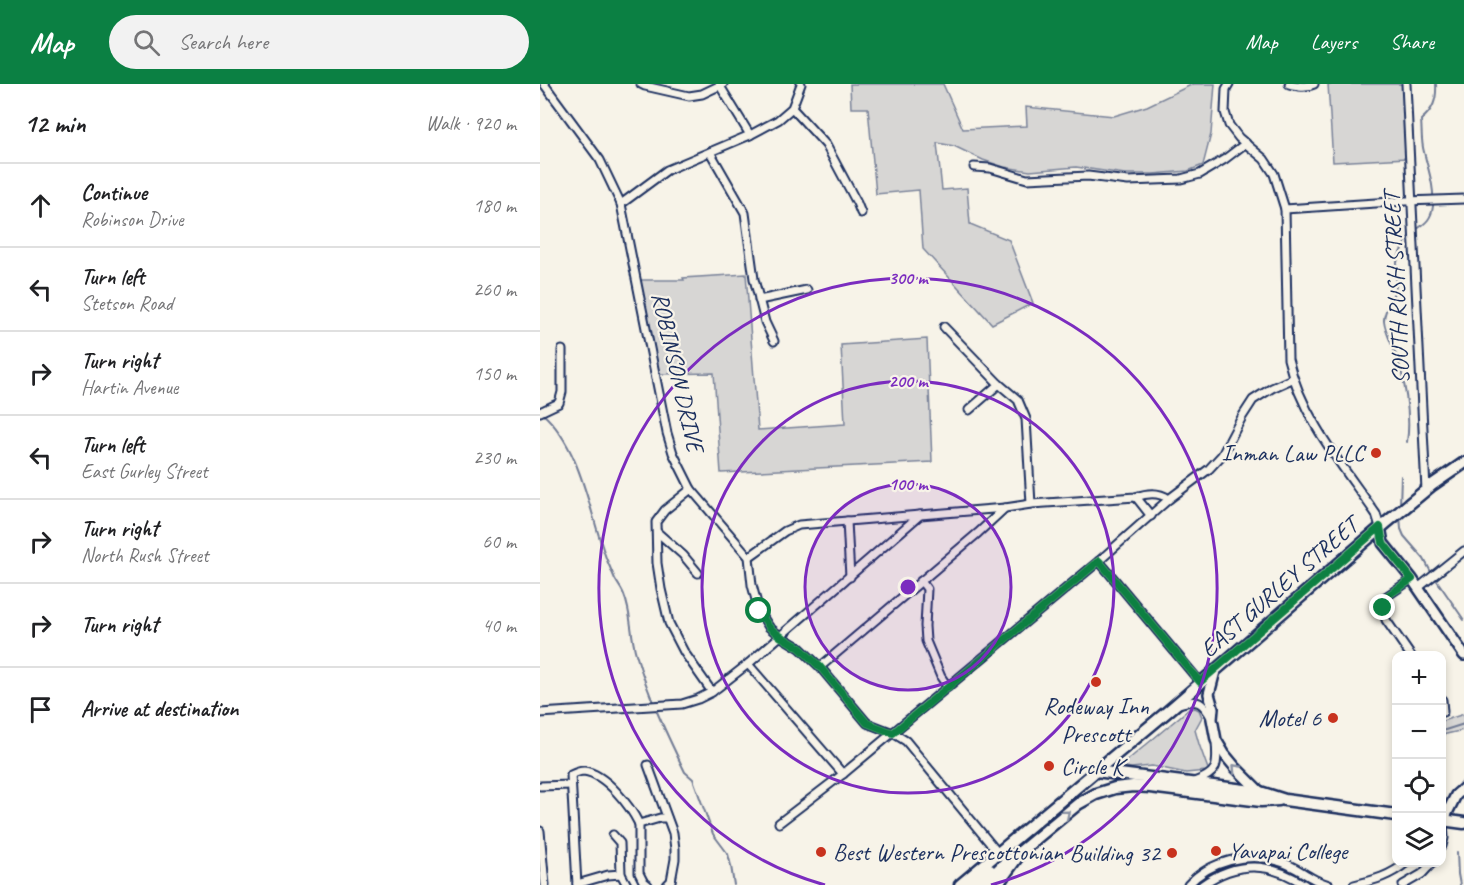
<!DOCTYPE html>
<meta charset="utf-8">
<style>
body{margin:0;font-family:Caveat,sans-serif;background:#f2f2f2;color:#202124}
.controls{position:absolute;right:18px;bottom:18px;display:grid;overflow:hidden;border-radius:12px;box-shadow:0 3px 9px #0003}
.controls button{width:54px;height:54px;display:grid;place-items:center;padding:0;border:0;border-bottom:2px solid #e0e0e0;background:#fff;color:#202124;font:30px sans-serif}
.stop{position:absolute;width:18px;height:18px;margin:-14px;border:4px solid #0b8043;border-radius:50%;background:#fff}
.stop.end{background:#0b8043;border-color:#fff;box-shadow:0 2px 6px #0008}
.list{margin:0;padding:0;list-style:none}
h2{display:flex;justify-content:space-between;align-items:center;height:78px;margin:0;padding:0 24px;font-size:26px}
h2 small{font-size:20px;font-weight:400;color:#757577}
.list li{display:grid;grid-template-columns:39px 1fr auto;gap:18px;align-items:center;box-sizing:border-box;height:84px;padding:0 24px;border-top:2px solid #e0e0e0}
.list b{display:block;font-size:22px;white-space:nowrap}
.list p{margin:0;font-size:20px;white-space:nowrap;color:#757577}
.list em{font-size:20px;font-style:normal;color:#757577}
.icon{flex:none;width:33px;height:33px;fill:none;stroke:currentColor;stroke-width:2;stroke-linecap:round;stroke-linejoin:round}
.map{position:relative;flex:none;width:924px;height:801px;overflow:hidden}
header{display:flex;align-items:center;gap:36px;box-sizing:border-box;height:84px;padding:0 30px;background:#0b8043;color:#fff}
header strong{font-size:28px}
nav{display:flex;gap:33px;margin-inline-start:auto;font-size:21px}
.search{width:420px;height:54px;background:#f2f2f2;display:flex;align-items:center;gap:15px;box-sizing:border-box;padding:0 21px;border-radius:33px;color:#757577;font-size:22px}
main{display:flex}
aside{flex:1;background:#fff}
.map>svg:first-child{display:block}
.green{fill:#d7d6d4;stroke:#798299;stroke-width:1.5}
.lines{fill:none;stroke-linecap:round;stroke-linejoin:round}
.stream{stroke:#727c95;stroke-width:2}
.minor-casing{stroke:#1b2f5e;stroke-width:11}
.tertiary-casing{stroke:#1b2f5e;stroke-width:14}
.secondary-casing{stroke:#1b2f5e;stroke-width:15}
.primary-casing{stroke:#1b2f5e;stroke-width:15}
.minor{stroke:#f7f3e8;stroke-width:7}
.tertiary{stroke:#f7f3e8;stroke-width:9}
.secondary{stroke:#f7f3e8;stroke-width:10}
.primary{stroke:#f7f3e8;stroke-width:10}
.oneway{stroke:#8991a3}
.route{stroke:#0b8043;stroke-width:8}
.ring{fill:none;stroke:#7b2cbf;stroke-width:3}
.poi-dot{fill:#c8321e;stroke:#f7f3e8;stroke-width:2}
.labels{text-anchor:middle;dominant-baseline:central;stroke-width:4.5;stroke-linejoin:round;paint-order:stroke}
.street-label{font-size:24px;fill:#1b2f5e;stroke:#f7f3e8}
.poi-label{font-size:24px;fill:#1b2f5e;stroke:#f7f3e8;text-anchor:end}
.centre{fill:#7b2cbf;stroke:#f7f3e8;stroke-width:3}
.ring-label{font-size:18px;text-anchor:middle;font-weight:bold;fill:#7b2cbf;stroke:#f7f3e8;stroke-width:4.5;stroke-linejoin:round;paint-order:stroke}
</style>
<header>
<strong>Map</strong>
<div class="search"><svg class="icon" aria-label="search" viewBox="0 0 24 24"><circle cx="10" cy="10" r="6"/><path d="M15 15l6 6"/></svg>Search here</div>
<nav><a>Map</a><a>Layers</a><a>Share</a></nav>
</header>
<main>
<aside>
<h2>12 min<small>Walk · 920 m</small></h2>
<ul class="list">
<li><svg class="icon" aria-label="ahead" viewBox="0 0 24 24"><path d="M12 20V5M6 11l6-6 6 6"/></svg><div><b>Continue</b><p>Robinson Drive</p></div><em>180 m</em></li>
<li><svg class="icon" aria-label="left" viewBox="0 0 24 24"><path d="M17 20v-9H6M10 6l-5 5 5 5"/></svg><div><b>Turn left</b><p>Stetson Road</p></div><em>260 m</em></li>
<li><svg class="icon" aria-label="right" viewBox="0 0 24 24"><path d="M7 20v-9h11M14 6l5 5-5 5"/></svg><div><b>Turn right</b><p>Hartin Avenue</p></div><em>150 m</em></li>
<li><svg class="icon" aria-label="left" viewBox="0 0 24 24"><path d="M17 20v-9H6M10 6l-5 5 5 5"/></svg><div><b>Turn left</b><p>East Gurley Street</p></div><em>230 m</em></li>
<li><svg class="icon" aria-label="right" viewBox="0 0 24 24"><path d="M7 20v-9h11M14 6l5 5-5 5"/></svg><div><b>Turn right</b><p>North Rush Street</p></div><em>60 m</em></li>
<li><svg class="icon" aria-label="right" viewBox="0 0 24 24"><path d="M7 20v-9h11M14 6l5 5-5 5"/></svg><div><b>Turn right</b></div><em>40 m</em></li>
<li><svg class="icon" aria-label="arrive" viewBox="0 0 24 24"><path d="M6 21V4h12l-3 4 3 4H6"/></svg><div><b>Arrive at destination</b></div></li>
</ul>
</aside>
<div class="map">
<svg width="924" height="801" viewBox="0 0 924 801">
<rect width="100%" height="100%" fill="#f7f3e8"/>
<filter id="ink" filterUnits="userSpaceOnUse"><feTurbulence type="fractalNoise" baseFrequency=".0167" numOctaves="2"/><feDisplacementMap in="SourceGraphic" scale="12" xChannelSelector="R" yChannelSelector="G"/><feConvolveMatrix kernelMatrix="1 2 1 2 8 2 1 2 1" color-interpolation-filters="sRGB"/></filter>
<g filter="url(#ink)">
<g class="green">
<polygon points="310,0 403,0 423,45 487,42 486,23 574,32 607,22 653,0 675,0 671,50 663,81 648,87 613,90 585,90 536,83 490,87 464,83 443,76 414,62 397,59 402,106 427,104 430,140 469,156 493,219 452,240 383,165 379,106 336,110 328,24 311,24"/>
<polygon points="788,0 862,0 867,74 793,78"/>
<polygon points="206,190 218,346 305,340 301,261 387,255 392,378 181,389 174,289 119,290 99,196 144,196 143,194"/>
<polygon points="655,624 659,626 662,633 655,646 659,660 668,685 666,687 646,689 612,682 591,684 585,683 583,681 583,680 649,625"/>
<polygon points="924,630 924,646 902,651 902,637"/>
</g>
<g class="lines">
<g class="stream">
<path d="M 2,329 C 41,363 49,427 66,474 C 69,481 72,488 75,495 C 78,501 82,505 84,511 C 92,530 90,551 96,570 C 108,611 126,649 145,688 L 153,695 L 173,750 L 188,770 L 191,782 L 194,801"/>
<path d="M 867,358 C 871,332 865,295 856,271 C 852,260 845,248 844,237 C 843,229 852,214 855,206 C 858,197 855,188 857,179 C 858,170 864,161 868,154 C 876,142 891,142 893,122 C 895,104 888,85 884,68 C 881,58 882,46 881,36 C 893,26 897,16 896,0"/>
<polyline points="860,422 861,392"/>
<polyline points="860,431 861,445 864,452 884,475 891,488 924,536"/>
<polyline points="902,647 924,640"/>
<polyline points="917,768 918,790 920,801"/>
</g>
<g class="minor-casing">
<g id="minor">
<polyline points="4,0 60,76 81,120 127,349 133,369 151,405 209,473 212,501 219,527 229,543 240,552 260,564 280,583 327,639 353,649 366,657 458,769"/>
<polyline points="101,0 105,2 149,12 162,10 183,0"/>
<path d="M 689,0 L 686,5 L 685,28 L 689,41 L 699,54 L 724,75 L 734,90 L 745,125 L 748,275 C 762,334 802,381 836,430 L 840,443"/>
<path d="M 749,0 C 757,2 766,4 774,0"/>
<polyline points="866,0 886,406"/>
<polyline points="180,2 210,51"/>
<polyline points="252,24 286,61 317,119 321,129"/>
<polyline points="170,68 205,129 214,195 225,238 234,257"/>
<polyline points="434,83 450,84 487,95 548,92 588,97 641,95 660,90 685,75 706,59"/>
<polyline points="81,120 127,86 210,51 238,36 252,24 261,0"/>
<polyline points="745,125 866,117 924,115"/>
<polyline points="219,216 267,206"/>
<polyline points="404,243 459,300 478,316 486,335 491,420"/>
<polyline points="429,326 459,300"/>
<polyline points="0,328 19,319 22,308 22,266"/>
<polyline points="151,405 125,426 116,438 117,479 121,505 129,539 144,568 172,608"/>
<polyline points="596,413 611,432"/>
<polyline points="307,437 310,493"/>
<polyline points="117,448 143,471 158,489"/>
<path d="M 209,473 L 245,447 L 259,441 L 465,424 L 491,420 L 596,413 C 607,409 619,408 629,415"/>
<polyline points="559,477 660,598"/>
<polyline points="381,497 387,505 385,542 386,557 401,593 408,603"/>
<polyline points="878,504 924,467"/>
<polyline points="871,572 846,536 843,524 844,514 872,495"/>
<polyline points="208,580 303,690"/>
<polyline points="280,583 438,449 465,424"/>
<polyline points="902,616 903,628"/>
<path d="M 639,620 C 658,614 663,618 672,635"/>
<polyline points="0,629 142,620 158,615 172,608 208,580 380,431"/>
<polyline points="108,681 133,749 135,765 135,775 131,797 127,801"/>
<path d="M 654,698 C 678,689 678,683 676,658"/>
<polyline points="0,702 31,701"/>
<polyline points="239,739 303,690 559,477 629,415 669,385 682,371 702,333 713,316 732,304 752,295"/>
<polyline points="99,740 99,789 103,797 108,801"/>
<polyline points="99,740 120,734 127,734"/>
<polyline points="0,747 5,801"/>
<polyline points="73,751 80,759 81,790 87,801"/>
<polyline points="902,762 904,754 903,737"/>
<polyline points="37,800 68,791 81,790"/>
<path d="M 37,801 L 31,691 C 35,689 39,687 44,687 C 66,690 90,722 99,740"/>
<path d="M 648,801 C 670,777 707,768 738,777 C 751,780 761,788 772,794 C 777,797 783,799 789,801"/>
<path d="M 662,801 C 698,776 730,778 765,801"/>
<path d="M 814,801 C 835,796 850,792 867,778"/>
<polyline points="863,801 882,790 893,778"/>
</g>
</g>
<g class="tertiary-casing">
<g id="tertiary">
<polyline points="840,443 843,459 872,495 924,571"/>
<polyline points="675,587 669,610 673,624 672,635 676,656 685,671 695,683 720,708"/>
<polyline points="903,737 916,711 924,704"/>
</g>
</g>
<g class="secondary-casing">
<polyline id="secondary" points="556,687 627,628 846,439 892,401 924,379"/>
</g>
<g class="primary-casing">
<g id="primary">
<polyline points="902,736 924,739"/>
<polyline points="420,801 556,687 720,708 745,716 856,731"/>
<polyline points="432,801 450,786"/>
<polyline points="443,801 466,778 481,767 538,720 556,710 575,704 593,702 610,703 721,717 739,716"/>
<polyline points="457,801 478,772"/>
</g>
</g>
<use href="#minor" class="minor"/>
<use href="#tertiary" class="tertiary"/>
<use href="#secondary" class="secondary"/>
<use href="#primary" class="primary"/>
</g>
<defs><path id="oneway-chevron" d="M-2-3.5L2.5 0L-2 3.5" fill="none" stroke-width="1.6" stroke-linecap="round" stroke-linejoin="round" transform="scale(1.5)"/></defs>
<g class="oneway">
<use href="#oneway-chevron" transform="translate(696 684) rotate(-133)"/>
<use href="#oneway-chevron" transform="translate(526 730) rotate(-40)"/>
</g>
</g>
<g class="lines" filter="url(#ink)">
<polyline class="route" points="219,527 229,543 240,552 260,564 280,583 327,639 353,649 559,477 660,598 840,443 843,459 872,495 844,514 843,524"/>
</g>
<circle cx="368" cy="503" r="103" fill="#7b2cbf" fill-opacity=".12"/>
<g class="ring">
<circle cx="368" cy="503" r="103"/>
<circle cx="368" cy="503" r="206"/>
<path d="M285 801A309 309 0 1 1 451 801"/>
</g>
<g class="poi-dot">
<circle cx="836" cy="369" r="6"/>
<circle cx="556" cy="598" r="6"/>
<circle cx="793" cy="634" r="6"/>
<circle cx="509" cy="682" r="6"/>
<circle cx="676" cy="767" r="6"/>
<circle cx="281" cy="768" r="6"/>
<circle cx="632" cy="769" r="6"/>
</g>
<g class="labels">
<g class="street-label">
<text transform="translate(856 204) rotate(-93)">SOUTH RUSH STREET</text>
<text transform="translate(138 288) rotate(77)">ROBINSON DRIVE</text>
<text transform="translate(739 503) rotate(-41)">EAST GURLEY STREET</text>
</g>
<g class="poi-label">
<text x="824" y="369">Inman Law PLLC</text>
<text x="556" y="622" text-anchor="middle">Rodeway Inn<tspan x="556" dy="28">Prescott</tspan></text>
<text x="781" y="634">Motel 6</text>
<text x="521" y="682" text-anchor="start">Circle K</text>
<text x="688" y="767" text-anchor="start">Yavapai College</text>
<text x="293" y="768" text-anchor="start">Best Western Prescottonian</text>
<text x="620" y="769">Building 32</text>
</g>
</g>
<circle cx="368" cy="503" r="9" class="centre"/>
<g class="ring-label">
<text x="368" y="200">300 m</text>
<text x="368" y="303">200 m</text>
<text x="368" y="406">100 m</text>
</g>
</svg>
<div class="controls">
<button>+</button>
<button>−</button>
<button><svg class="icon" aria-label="locate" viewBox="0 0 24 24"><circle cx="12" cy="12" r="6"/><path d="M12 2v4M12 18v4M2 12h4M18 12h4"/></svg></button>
<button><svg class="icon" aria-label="layers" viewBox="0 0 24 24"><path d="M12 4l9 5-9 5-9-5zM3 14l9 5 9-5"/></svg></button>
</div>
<div class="stop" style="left:219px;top:527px"></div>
<div class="stop end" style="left:843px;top:524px"></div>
</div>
</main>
